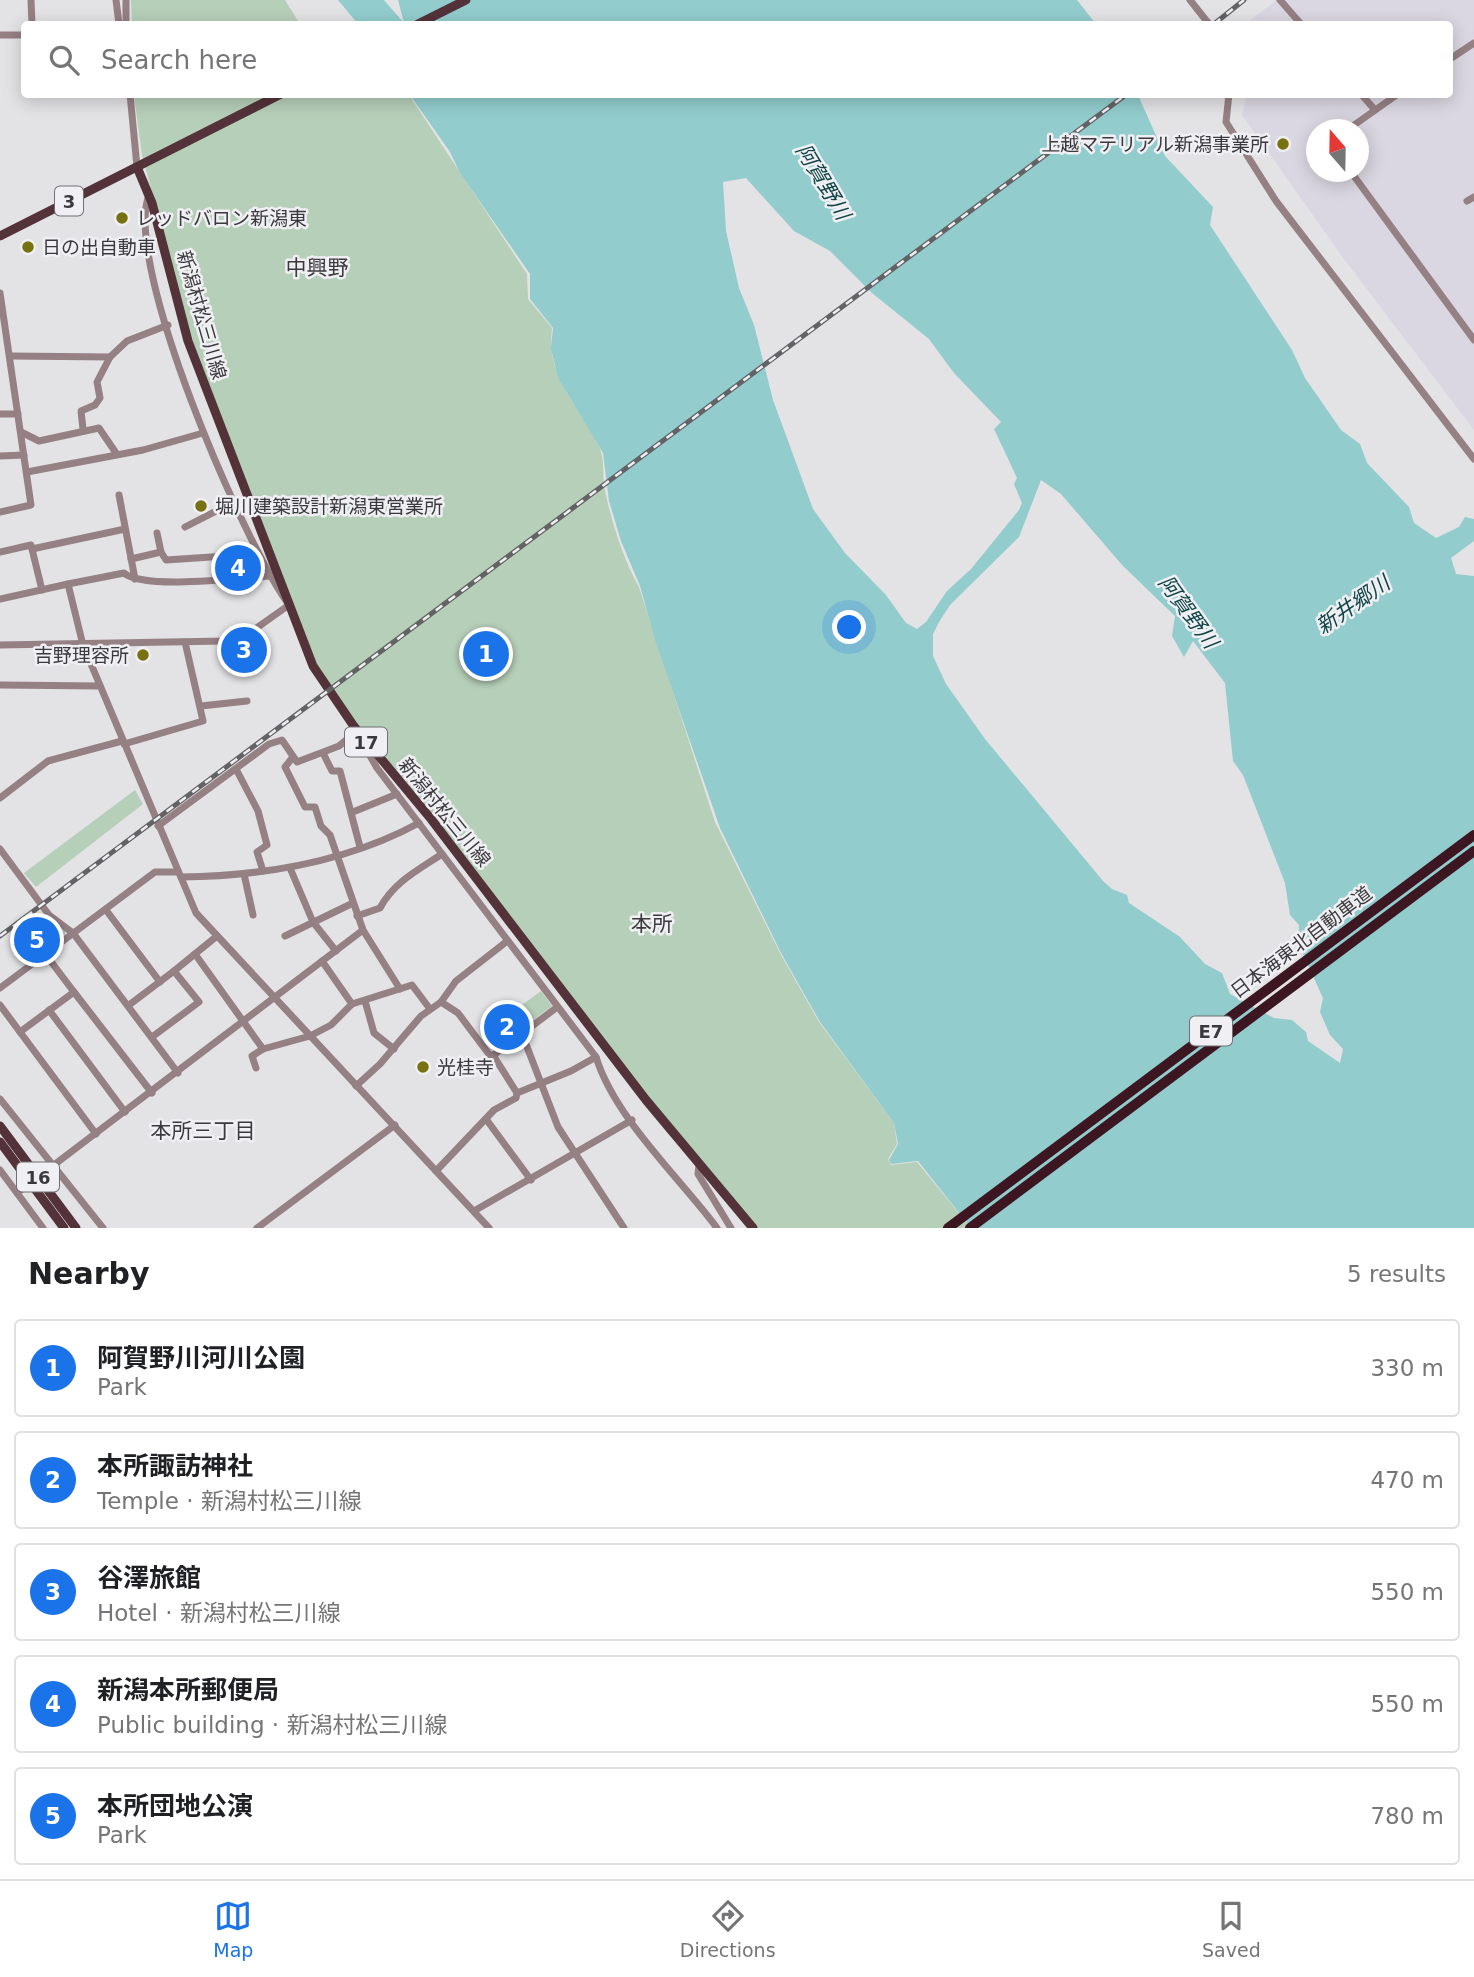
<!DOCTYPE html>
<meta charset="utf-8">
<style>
body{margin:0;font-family:"DejaVu Sans","Noto Sans JP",sans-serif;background:#f6f6f6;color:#202124}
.compass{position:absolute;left:1306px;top:119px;width:63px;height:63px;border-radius:50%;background:#fff;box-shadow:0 4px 18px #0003;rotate:340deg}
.you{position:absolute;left:850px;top:628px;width:24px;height:24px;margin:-18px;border:5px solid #fff;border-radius:50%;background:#1a73e8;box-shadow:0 0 0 10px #1a73e833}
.badge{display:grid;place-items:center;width:46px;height:46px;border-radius:50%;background:#1a73e8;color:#fff;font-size:23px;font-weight:700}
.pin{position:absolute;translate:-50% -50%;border:4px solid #fff;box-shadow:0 2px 7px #0006}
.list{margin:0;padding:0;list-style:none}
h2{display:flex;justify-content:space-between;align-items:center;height:91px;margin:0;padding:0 28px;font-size:30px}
h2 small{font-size:23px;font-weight:400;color:#757577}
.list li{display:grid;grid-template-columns:46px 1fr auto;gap:21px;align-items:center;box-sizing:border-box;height:98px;margin:0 14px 14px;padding:0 14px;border:2px solid #e0e0e0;border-radius:7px}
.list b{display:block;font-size:26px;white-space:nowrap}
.list p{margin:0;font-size:23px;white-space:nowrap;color:#757577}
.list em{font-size:23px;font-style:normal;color:#757577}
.icon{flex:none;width:38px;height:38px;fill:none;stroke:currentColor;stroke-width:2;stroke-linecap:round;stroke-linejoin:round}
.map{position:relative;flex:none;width:1474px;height:1228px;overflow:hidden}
.search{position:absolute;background:#fff;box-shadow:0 4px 18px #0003;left:21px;right:21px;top:21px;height:77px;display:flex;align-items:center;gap:18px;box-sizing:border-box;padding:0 24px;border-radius:7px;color:#757577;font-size:26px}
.sheet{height:651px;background:#fff}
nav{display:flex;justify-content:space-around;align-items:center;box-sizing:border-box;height:98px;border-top:2px solid #e0e0e0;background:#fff;font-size:19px;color:#757577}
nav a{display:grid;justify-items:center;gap:4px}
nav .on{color:#1a73e8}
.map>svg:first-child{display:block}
.built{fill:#dbd7e2;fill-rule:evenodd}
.green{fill:#b6cfb9}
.water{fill:#92cccd;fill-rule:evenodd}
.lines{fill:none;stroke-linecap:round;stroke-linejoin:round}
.minor{stroke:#958084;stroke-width:7}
.major{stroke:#54323a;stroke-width:9}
.highway{stroke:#3c1721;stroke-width:10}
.rail-casing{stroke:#636264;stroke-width:5}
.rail{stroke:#f0eff3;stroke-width:2.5;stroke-dasharray:8;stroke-linecap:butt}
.poi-dot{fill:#777112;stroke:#f0eff3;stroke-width:2.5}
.labels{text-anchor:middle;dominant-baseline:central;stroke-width:5;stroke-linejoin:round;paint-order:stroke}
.shield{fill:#f0eff3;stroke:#717072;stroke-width:2}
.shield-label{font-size:18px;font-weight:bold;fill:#3a393b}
.poi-label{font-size:19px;fill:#3a393b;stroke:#f0eff3;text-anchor:start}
.street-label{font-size:19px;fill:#3a393b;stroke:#f0eff3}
.water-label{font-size:21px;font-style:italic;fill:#104547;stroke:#f0eff3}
.neighbourhood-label{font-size:21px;fill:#3a393b;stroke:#f0eff3}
</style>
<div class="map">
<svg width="1474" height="1228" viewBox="0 0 1474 1228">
<rect width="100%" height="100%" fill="#e3e2e5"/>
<path class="built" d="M 1277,0 L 1474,0 L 1474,430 L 1344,259 L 1242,115 L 1247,95 L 1450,94 L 1450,24 L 1245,24 ZM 1316,130 L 1358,130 L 1358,172 L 1316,172 Z"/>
<g class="green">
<polygon points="131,0 285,0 300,24 132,24"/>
<path d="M 134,95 L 409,95 L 527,274 L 528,299 L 552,328 C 546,381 580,405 600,449 C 605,462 602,478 605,491 C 612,523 623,559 639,587 L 715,822 L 780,953 L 819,1022 L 894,1123 L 897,1144 L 888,1159 L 891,1165 L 917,1162 L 971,1228 L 756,1228 L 632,1077 L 362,734 L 316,665 L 191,337 L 142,155 Z"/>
<polygon points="135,790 143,804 36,887 24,873"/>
<polygon points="48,917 65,929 65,935 25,964 10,945"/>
<polygon points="541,991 552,1006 501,1044 489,1029"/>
</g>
<g class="water">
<polygon points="338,0 384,0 404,23 398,0 1077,0 1096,24 358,24"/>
<path d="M 410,95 L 1138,95 L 1165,156 L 1213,207 L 1210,225 L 1292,350 L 1305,378 L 1341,430 L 1360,444 L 1367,463 L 1409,507 L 1414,523 L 1436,538 L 1459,527 L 1465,517 L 1474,519 L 1474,541 L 1451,558 L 1456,574 L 1474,576 L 1474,1228 L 971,1228 L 918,1161 L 891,1164 L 889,1160 L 898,1144 L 894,1123 L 820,1022 L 781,953 L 720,828 L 656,643 L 640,586 L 621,541 L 609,501 L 603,453 L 558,378 L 551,348 L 553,328 L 530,299 L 530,274 L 460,173 L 450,152 ZM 746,178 L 794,231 L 830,251 L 872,293 L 929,339 L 954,373 L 1001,422 L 994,429 L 1017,478 L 1014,484 L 1022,503 L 1019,510 L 971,569 L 947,591 L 926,622 L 917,629 L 906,623 L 886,595 L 845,553 L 813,509 L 773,400 L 754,325 L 739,288 L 726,231 L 723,182 ZM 1041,480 L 1061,494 L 1123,566 L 1175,616 L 1172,636 L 1184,657 L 1193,641 L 1225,683 L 1233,761 L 1243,775 L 1285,883 L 1290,915 L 1299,925 L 1298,943 L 1323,998 L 1320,1012 L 1330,1035 L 1343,1049 L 1340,1063 L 1308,1041 L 1306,1032 L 1292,1020 L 1274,1018 L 1230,994 L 1222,973 L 1205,964 L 1180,937 L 1129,903 L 1127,895 L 1112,889 L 1103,881 L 985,739 L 946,684 L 933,656 L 933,634 L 939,622 L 950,605 L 1019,537 Z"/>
</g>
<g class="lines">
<g class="minor">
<polyline points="31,0 32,24"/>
<polyline points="116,0 119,24"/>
<polyline points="126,0 126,24"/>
<polyline points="1190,0 1209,24"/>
<polyline points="1280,0 1301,24"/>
<polyline points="0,35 24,35"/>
<polyline points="1450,59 1474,43"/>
<polyline points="130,94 137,167"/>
<polyline points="1229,94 1226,122 1276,201 1474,459"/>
<polyline points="1361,94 1375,110"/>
<polyline points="1347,130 1398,94"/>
<polyline points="1351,172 1474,340"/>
<polyline points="1467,201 1474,197"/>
<polyline points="0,293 31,505 0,512"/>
<polyline points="10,356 110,357 127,341 168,325"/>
<polyline points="0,414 18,414"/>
<polyline points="83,429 81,411 95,405 100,398 97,382 110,357"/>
<polyline points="21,432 39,441 99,428 116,453"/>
<polyline points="0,456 24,455"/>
<polyline points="27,472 143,450 203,433"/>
<polyline points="119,495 135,579"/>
<polyline points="185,527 232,503"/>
<polyline points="32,549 125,529"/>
<polyline points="0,552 31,545 42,590"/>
<polyline points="161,552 166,560 257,554"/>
<polyline points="131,559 161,552 157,533"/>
<path d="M 68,584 L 124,573 C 144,590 239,578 269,576"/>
<polyline points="0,599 68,584 83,645 196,913 489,1228"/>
<path d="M 0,645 L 225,641 L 248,634 L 289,605 C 244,544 122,263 149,195"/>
<polyline points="0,685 100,686"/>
<polyline points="201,706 247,701"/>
<path d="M 358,735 L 377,768 L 596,1057 C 615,1118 678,1176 717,1228"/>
<polyline points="124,744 203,721 185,642"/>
<polyline points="323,753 332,771 340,771 360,847"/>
<polyline points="293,757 285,767 305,807 315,807 321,826 330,835 363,930 400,989"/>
<polyline points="236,769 258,811 267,845 257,852 263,871"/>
<polyline points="0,798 48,761 122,741"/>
<polyline points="353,812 397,794"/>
<polyline points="158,826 269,744 282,740 297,762 339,746 356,732"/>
<polyline points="0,849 49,915 73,933 178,1073"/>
<polyline points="290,868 313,922 336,951"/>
<polyline points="244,874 253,915"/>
<path d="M 181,877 C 262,876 347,862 419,823"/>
<polyline points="106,910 160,982"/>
<path d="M 357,916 L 380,908 C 394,882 418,870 442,854"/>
<polyline points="285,936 351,904"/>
<polyline points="195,954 263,1049"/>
<polyline points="46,955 74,992"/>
<polyline points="322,961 352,1004"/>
<polyline points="174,971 217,936"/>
<polyline points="0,988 155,872 178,872"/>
<polyline points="365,1001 374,1033 394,1049"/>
<polyline points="441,1002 458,1013 491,1057 556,1008"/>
<polyline points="0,1005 20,1032"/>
<polyline points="129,1005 174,971 199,1002 152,1037"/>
<polyline points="49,1010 125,1112"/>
<polyline points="522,1034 558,1127 624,1228"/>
<polyline points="493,1055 517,1093"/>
<polyline points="256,1068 252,1056 263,1049 310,1036 331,1025 352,1004 412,985 430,1009"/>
<polyline points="356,1086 380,1064 421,1016 441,1002 456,981 506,942"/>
<polyline points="0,1099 103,1228"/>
<polyline points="486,1119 531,1180"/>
<polyline points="96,1134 20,1032 74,992 152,1093"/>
<polyline points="699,1164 698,1174 731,1228"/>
<polyline points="0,1170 43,1228"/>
<polyline points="436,1171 494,1110 516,1098 517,1093 571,1071 596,1057"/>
<polyline points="17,1193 363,930"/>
<polyline points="474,1211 632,1120"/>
<polyline points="257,1228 395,1125"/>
</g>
<g class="major">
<polyline points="418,24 466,0"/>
<polyline points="137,167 152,203 188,341 313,666 353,725 431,819 646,1100 753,1228"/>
<polyline points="0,236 281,94"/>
<polyline points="0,1126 76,1228"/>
<polyline points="0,1142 64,1228"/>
</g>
<g class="highway">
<polyline points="948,1228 1474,835"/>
<polyline points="970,1228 1474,851"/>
</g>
<g class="rail-casing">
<g id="rail">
<polyline points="1214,24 1244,0"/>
<polyline points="0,936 1127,94"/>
</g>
</g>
<use href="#rail" class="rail"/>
</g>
<g class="poi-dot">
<circle cx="1283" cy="144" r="7"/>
<circle cx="122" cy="218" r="7"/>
<circle cx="28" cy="247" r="7"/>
<circle cx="201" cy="506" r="7"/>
<circle cx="143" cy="655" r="7"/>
<circle cx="423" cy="1067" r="7"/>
</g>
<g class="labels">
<g class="shield">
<rect x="55" y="186.5" width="28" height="29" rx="5"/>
<rect x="345" y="727.5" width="42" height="29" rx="5"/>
<rect x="1190" y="1016.5" width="42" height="29" rx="5"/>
<rect x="17" y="1162.5" width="42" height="29" rx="5"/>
</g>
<g class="shield-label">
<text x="69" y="201">3</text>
<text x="366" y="742">17</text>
<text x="1211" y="1031">E7</text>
<text x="38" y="1177">16</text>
</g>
<g class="poi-label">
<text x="1269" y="144" text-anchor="end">上越マテリアル新潟事業所</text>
<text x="136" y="218">レッドバロン新潟東</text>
<text x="42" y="247">日の出自動車</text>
<text x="215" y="506">堀川建築設計新潟東営業所</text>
<text x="129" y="655" text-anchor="end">吉野理容所</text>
<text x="437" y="1067">光桂寺</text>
</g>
<g class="street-label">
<text transform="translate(202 315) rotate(74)">新潟村松三川線</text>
<text transform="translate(445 812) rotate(51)">新潟村松三川線</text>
<text transform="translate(1301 942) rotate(-37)">日本海東北自動車道</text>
</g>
<g class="water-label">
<text transform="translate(823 182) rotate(59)">阿賀野川</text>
<text transform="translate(1353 605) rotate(-35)">新井郷川</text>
<text transform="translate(1188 612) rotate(54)">阿賀野川</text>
</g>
<g class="neighbourhood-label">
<text x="317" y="268">中興野</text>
<text x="652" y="924">本所</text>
<text x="203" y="1131">本所三丁目</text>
</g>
</g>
</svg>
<svg class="compass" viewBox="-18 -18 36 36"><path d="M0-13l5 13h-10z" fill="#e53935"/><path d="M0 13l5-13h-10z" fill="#757577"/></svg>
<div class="you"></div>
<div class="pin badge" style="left:486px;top:654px">1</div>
<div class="pin badge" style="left:507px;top:1027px">2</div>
<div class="pin badge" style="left:244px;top:650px">3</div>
<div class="pin badge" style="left:238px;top:568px">4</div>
<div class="pin badge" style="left:37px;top:940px">5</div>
<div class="search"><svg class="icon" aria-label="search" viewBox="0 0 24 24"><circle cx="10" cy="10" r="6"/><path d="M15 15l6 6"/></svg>Search here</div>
</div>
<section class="sheet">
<h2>Nearby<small>5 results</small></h2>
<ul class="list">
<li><span class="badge">1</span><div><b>阿賀野川河川公園</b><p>Park</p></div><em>330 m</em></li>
<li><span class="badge">2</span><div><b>本所諏訪神社</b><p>Temple · 新潟村松三川線</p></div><em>470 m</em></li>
<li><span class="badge">3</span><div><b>谷澤旅館</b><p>Hotel · 新潟村松三川線</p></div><em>550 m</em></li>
<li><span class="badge">4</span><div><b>新潟本所郵便局</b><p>Public building · 新潟村松三川線</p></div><em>550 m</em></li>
<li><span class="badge">5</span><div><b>本所団地公演</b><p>Park</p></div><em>780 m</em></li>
</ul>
</section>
<nav>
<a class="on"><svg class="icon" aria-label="map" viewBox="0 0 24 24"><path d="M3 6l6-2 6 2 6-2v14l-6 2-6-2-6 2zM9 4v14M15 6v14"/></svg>Map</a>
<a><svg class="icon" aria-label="directions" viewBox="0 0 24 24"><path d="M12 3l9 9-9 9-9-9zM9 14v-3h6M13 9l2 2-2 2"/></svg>Directions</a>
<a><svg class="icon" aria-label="saved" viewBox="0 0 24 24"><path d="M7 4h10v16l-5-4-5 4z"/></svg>Saved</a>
</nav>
